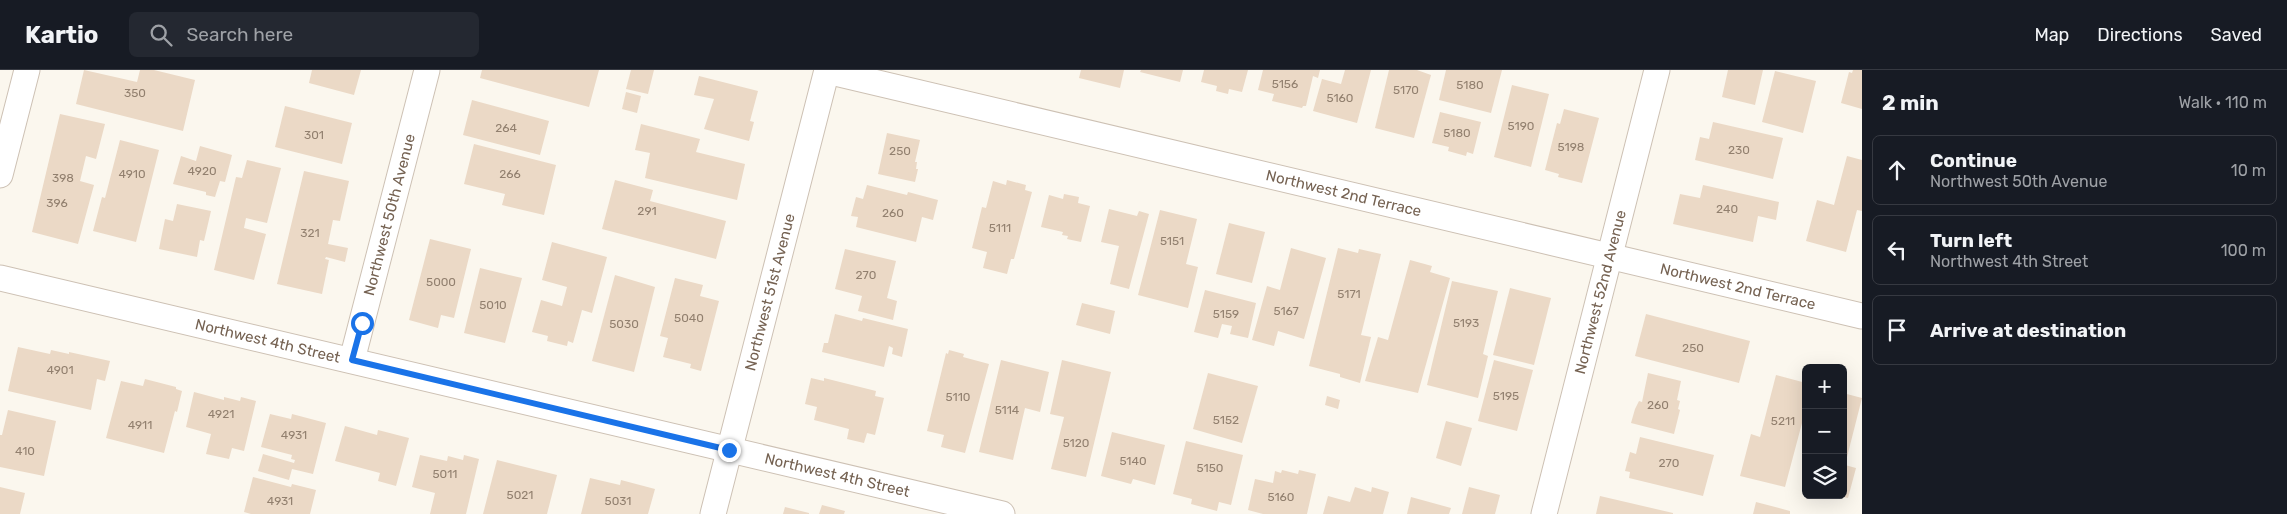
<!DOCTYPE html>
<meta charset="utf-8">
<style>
body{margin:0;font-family:Rubik,sans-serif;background:#242831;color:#f1f3f6}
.controls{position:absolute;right:15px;bottom:15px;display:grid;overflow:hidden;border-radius:8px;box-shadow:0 5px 20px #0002}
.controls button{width:45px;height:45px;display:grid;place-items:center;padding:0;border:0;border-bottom:1px solid #363941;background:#171b24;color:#f1f3f6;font:25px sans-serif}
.stop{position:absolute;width:15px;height:15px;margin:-11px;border:4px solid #1a73e8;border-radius:50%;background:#fff}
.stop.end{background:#1a73e8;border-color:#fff;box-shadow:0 1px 5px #0008}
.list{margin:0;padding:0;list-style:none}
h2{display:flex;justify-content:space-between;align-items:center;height:65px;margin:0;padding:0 20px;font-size:21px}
h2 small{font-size:16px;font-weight:400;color:#9ea1a6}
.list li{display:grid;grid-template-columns:32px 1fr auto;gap:15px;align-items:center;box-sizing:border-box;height:70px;margin:0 10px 10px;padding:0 10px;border:1px solid #363941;border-radius:8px}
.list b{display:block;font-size:19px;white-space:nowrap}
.list p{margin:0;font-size:16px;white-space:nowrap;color:#9ea1a6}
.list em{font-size:16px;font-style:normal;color:#9ea1a6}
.icon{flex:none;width:28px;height:28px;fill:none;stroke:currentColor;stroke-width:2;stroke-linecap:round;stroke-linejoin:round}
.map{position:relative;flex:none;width:1862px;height:444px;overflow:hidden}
header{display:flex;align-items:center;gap:30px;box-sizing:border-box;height:70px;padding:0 25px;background:#171b24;border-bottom:1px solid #363941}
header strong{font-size:24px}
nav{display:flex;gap:28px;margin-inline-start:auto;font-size:18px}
.search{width:350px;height:45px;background:#242831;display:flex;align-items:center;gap:12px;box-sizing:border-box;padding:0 18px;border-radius:8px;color:#9ea1a6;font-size:19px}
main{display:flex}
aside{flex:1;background:#171b24}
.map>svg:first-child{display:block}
.building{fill:#ebd9c6}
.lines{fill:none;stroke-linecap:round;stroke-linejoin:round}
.street-casing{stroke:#cdc1b4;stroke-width:27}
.street{stroke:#fff;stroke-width:25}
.route{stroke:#1a73e8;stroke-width:6}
.labels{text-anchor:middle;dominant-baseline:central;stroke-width:4.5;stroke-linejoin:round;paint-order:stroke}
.number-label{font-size:12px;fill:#92806f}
.street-label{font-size:15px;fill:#756252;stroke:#fefbf4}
</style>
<header>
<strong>Kartio</strong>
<div class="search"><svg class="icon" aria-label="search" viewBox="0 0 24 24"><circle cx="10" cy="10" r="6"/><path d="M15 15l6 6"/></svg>Search here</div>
<nav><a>Map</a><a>Directions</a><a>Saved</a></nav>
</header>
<main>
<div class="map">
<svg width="1862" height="444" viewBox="0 0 1862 444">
<rect width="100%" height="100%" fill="#fbf7ee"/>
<g class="building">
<polygon points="84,0 137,12 140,0 154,0 195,10 183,61 76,34"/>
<polygon points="312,0 361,0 354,25 309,13"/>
<polygon points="482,0 599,0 589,37 480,8"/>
<polygon points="631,0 654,0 648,24 626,19"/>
<polygon points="1081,0 1124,0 1120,18 1079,8"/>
<polygon points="1141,0 1183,0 1180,12 1140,2"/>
<polygon points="1204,0 1248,0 1242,22 1229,19 1228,24 1216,21 1217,16 1201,12"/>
<polygon points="1263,0 1320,0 1318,8 1313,6 1306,36 1303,36 1302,38 1272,31 1274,24 1258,20"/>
<polygon points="1345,0 1371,0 1357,53 1313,41 1322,9 1341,14"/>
<polygon points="1389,0 1417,0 1431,5 1414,68 1375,58"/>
<polygon points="1446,0 1502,0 1491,43 1439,30"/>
<polygon points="1728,0 1763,0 1755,35 1722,27"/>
<polygon points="1853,0 1862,0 1862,39 1841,33 1849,2 1852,3"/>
<polygon points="1775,1 1816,11 1803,63 1762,52"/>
<polygon points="699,6 758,21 750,51 754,52 749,71 704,59 714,29 694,25"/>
<polygon points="1512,15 1549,24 1531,97 1494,87"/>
<polygon points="626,22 641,26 637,43 622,39"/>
<polygon points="472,30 549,51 540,85 463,65"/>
<polygon points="285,36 352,53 342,94 275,77"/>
<polygon points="1564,39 1599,48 1582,113 1558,107 1559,104 1545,100 1557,53 1560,54"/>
<polygon points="1440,42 1481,52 1473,84 1467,82 1466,86 1448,81 1449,77 1432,73"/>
<polygon points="60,44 105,54 96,89 86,86 80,111 94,115 78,174 32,162"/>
<polygon points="1713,52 1783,68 1773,109 1695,90 1700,67 1709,69"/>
<polygon points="641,54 700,69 696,82 745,94 737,130 645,108 650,83 635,80"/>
<polygon points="887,63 920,70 915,92 917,92 916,99 918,99 915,112 878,104"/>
<polygon points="120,70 159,80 136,172 93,161 102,127 105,128"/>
<polygon points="474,74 556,95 544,145 502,135 505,124 464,114"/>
<polygon points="200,76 232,85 225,112 220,111 215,127 206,125 206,122 173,114 181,86 196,91"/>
<polygon points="1847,86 1862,90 1862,141 1857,140 1846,182 1806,171 1817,130 1834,135"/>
<polygon points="247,90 281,98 267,153 246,148 244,158 266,164 254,210 214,200 236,107 242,108"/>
<polygon points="304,101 349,111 340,151 333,150 328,174 348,178 345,192 326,187 325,189 329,190 322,224 277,214"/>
<polygon points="615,110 653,120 650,131 726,151 716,189 602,159"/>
<polygon points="1007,110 1026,115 1025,120 1032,122 1014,189 1011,189 1007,204 983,198 987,182 972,178 982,137 986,138 993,111 1006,115"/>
<polygon points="867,115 907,125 908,122 938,130 933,150 922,147 916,172 856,157 858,147 851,146 856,127 863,129"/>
<polygon points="1703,115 1779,132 1776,150 1758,146 1753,172 1673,154 1680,124 1700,128"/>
<polygon points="1064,124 1079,127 1078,133 1090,136 1081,172 1067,169 1068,166 1062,165 1063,162 1041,157 1049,125 1063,129"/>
<polygon points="177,134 211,141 204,171 200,170 197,187 159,179 165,149 173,151"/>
<polygon points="1109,139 1137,146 1139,141 1149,144 1129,219 1110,214 1119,176 1101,172"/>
<polygon points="1160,140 1197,149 1186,194 1198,197 1188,238 1138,225"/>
<polygon points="1229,153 1265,162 1252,213 1216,204"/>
<polygon points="430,169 471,179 454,248 441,245 438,258 409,250"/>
<polygon points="552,172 607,187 592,243 582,240 573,273 568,271 567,276 547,271 548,266 532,262 541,230 562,236 567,217 542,210"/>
<polygon points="1291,178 1326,188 1304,269 1278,261 1274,276 1252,270 1267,216 1280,220"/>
<polygon points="1338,178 1358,183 1359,179 1381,184 1361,265 1371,267 1360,313 1340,307 1340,304 1309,296"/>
<polygon points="845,179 896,191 887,228 897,231 893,250 858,241 862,226 835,219"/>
<polygon points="1410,190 1432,196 1430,202 1450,208 1418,323 1365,311 1378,267 1388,270"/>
<polygon points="480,198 522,208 505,273 464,263"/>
<polygon points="615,205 655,217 634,302 592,291"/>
<polygon points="675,208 703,215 700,226 719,231 701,301 690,298 691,294 663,287 668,268 660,266"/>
<polygon points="1452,211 1498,221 1483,284 1488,286 1478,328 1427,315"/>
<polygon points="1510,218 1551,228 1534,295 1493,285"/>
<polygon points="1205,220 1256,233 1248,268 1230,264 1232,256 1222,254 1218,268 1194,262"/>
<polygon points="1082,233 1115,241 1110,264 1076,255"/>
<polygon points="835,244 862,251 863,248 908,259 902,287 892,284 893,278 889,276 884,297 822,282 824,273 828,273"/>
<polygon points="1646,244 1750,271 1739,313 1635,286"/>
<polygon points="18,277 50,284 51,280 69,284 69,282 110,291 105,311 97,309 91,340 8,321"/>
<polygon points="949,280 964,284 963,287 989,294 965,383 941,377 944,365 927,361 946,283 948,284"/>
<polygon points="1001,290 1049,302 1040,342 1025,338 1013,390 979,382"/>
<polygon points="1062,290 1111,302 1086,407 1051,399 1064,347 1050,344"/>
<polygon points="1494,290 1533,300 1517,361 1478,351"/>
<polygon points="1208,303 1258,316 1242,373 1193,359"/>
<polygon points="1648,303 1681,311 1677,330 1680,331 1678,339 1680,340 1674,364 1631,353 1635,339 1639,331 1642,332"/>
<polygon points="1776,305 1806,313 1806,338 1785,417 1740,406 1751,364 1760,367"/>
<polygon points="811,308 824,311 824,308 876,321 875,326 884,328 875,365 867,363 864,373 847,369 849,359 814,350 817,337 805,334"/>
<polygon points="145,309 176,317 176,319 182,321 177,342 175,341 164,383 106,368 121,311 143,316"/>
<polygon points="194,322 224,330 224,327 240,331 241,327 256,331 244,381 232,378 229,389 206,384 211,364 186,357"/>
<polygon points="1843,323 1862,328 1845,395 1856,398 1848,428 1839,426 1843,425"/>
<polygon points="1327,326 1340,330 1338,339 1325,335"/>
<polygon points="8,340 56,351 44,406 0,397 0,365 2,365"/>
<polygon points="270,344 291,349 292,344 326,353 313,404 292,399 289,410 258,401 263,384 294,393 295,390 291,389 292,385 261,377"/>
<polygon points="1446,351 1472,358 1461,396 1436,388"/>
<polygon points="345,356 377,365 378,360 409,368 396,416 378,411 380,403 335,391"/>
<polygon points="1112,362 1165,375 1155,415 1133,409 1131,414 1101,406"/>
<polygon points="1640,367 1714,385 1703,426 1629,408 1630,402 1625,401 1630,382 1636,384"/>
<polygon points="1186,371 1243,385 1231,435 1219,432 1217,441 1191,434 1192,429 1173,424"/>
<polygon points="420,385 447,391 448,386 463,390 464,385 479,389 466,444 430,444 435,423 412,417"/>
<polygon points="497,390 557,405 547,444 483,444"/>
<polygon points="1282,400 1298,404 1299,400 1316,404 1307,444 1263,444 1248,440 1255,409 1273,413 1275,401 1281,403"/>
<polygon points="253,407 291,417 292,414 316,420 310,444 251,444 244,442"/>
<polygon points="590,408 620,415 621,410 655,419 648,444 581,444"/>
<polygon points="0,417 25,423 20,444 0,444"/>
<polygon points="1355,417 1371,422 1372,417 1389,422 1383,444 1323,444 1328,426 1350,432"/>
<polygon points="1469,417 1500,425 1495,444 1462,444"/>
<polygon points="1600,426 1673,443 1673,444 1596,444"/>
<polygon points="1411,427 1451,438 1449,444 1407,444"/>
<polygon points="1756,432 1790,441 1790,444 1753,444"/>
<polygon points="822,435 845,441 844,444 819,444"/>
<polygon points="785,437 809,443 809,444 783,444"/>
</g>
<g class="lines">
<g class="street-casing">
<g id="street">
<path id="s1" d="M 827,1 L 1862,246"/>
<polyline points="0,105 27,0"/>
<path id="s2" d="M 0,208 L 1002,444"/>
<path id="s3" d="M 352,290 L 427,0"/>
<path id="s4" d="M 713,444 L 827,0"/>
<path id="s5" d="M 1544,444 L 1657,0"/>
</g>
</g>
<use href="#street" class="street"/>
</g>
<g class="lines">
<polyline class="route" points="362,253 352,290 729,380"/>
</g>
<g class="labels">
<g class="number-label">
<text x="1285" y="14">5156</text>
<text x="1470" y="15">5180</text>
<text x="1406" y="20">5170</text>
<text x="135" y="23">350</text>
<text x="1340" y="28">5160</text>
<text x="1521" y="56">5190</text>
<text x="506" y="58">264</text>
<text x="1457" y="63">5180</text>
<text x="314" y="65">301</text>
<text x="1571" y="77">5198</text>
<text x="1739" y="80">230</text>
<text x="900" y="81">250</text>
<text x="202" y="101">4920</text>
<text x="132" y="104">4910</text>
<text x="510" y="104">266</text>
<text x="63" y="108">398</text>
<text x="57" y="133">396</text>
<text x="1727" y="139">240</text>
<text x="647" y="141">291</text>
<text x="893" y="143">260</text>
<text x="1000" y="158">5111</text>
<text x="310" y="163">321</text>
<text x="1172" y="171">5151</text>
<text x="866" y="205">270</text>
<text x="441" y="212">5000</text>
<text x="1349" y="224">5171</text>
<text x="493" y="235">5010</text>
<text x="1286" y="241">5167</text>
<text x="1226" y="244">5159</text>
<text x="689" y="248">5040</text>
<text x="1466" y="253">5193</text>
<text x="624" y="254">5030</text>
<text x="1693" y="278">250</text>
<text x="60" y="300">4901</text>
<text x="1506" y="326">5195</text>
<text x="958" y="327">5110</text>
<text x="1658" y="335">260</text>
<text x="1007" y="340">5114</text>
<text x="221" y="344">4921</text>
<text x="1226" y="350">5152</text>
<text x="1783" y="351">5211</text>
<text x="140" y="355">4911</text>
<text x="294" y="365">4931</text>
<text x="1076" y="373">5120</text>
<text x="25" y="381">410</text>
<text x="1133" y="391">5140</text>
<text x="1669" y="393">270</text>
<text x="1210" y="398">5150</text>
<text x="445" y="404">5011</text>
<text x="520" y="425">5021</text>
<text x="1281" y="427">5160</text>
<text x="280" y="431">4931</text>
<text x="618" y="431">5031</text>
</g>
<g class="street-label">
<text stroke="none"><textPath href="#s1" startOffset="531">Northwest 2nd Terrace</textPath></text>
<text stroke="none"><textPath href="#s3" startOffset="150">Northwest 50th Avenue</textPath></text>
<text stroke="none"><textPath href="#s1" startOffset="936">Northwest 2nd Terrace</textPath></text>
<text stroke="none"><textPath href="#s4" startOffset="229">Northwest 51st Avenue</textPath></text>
<text stroke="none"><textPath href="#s5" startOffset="229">Northwest 52nd Avenue</textPath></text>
<text stroke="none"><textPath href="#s2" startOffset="275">Northwest 4th Street</textPath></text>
<text stroke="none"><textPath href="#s2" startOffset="860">Northwest 4th Street</textPath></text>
</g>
</g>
</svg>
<div class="controls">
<button>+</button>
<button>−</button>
<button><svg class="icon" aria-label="layers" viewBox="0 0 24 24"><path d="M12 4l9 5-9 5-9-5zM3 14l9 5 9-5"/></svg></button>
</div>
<div class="stop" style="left:362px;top:253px"></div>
<div class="stop end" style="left:729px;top:380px"></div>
</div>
<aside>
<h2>2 min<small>Walk · 110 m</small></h2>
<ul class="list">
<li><svg class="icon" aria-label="ahead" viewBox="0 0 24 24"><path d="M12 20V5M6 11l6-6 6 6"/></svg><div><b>Continue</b><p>Northwest 50th Avenue</p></div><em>10 m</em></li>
<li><svg class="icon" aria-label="left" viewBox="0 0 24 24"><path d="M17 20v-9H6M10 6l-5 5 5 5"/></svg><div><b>Turn left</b><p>Northwest 4th Street</p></div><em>100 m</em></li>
<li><svg class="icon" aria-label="arrive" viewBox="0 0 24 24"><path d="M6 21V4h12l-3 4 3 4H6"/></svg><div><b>Arrive at destination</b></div></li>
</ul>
</aside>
</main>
